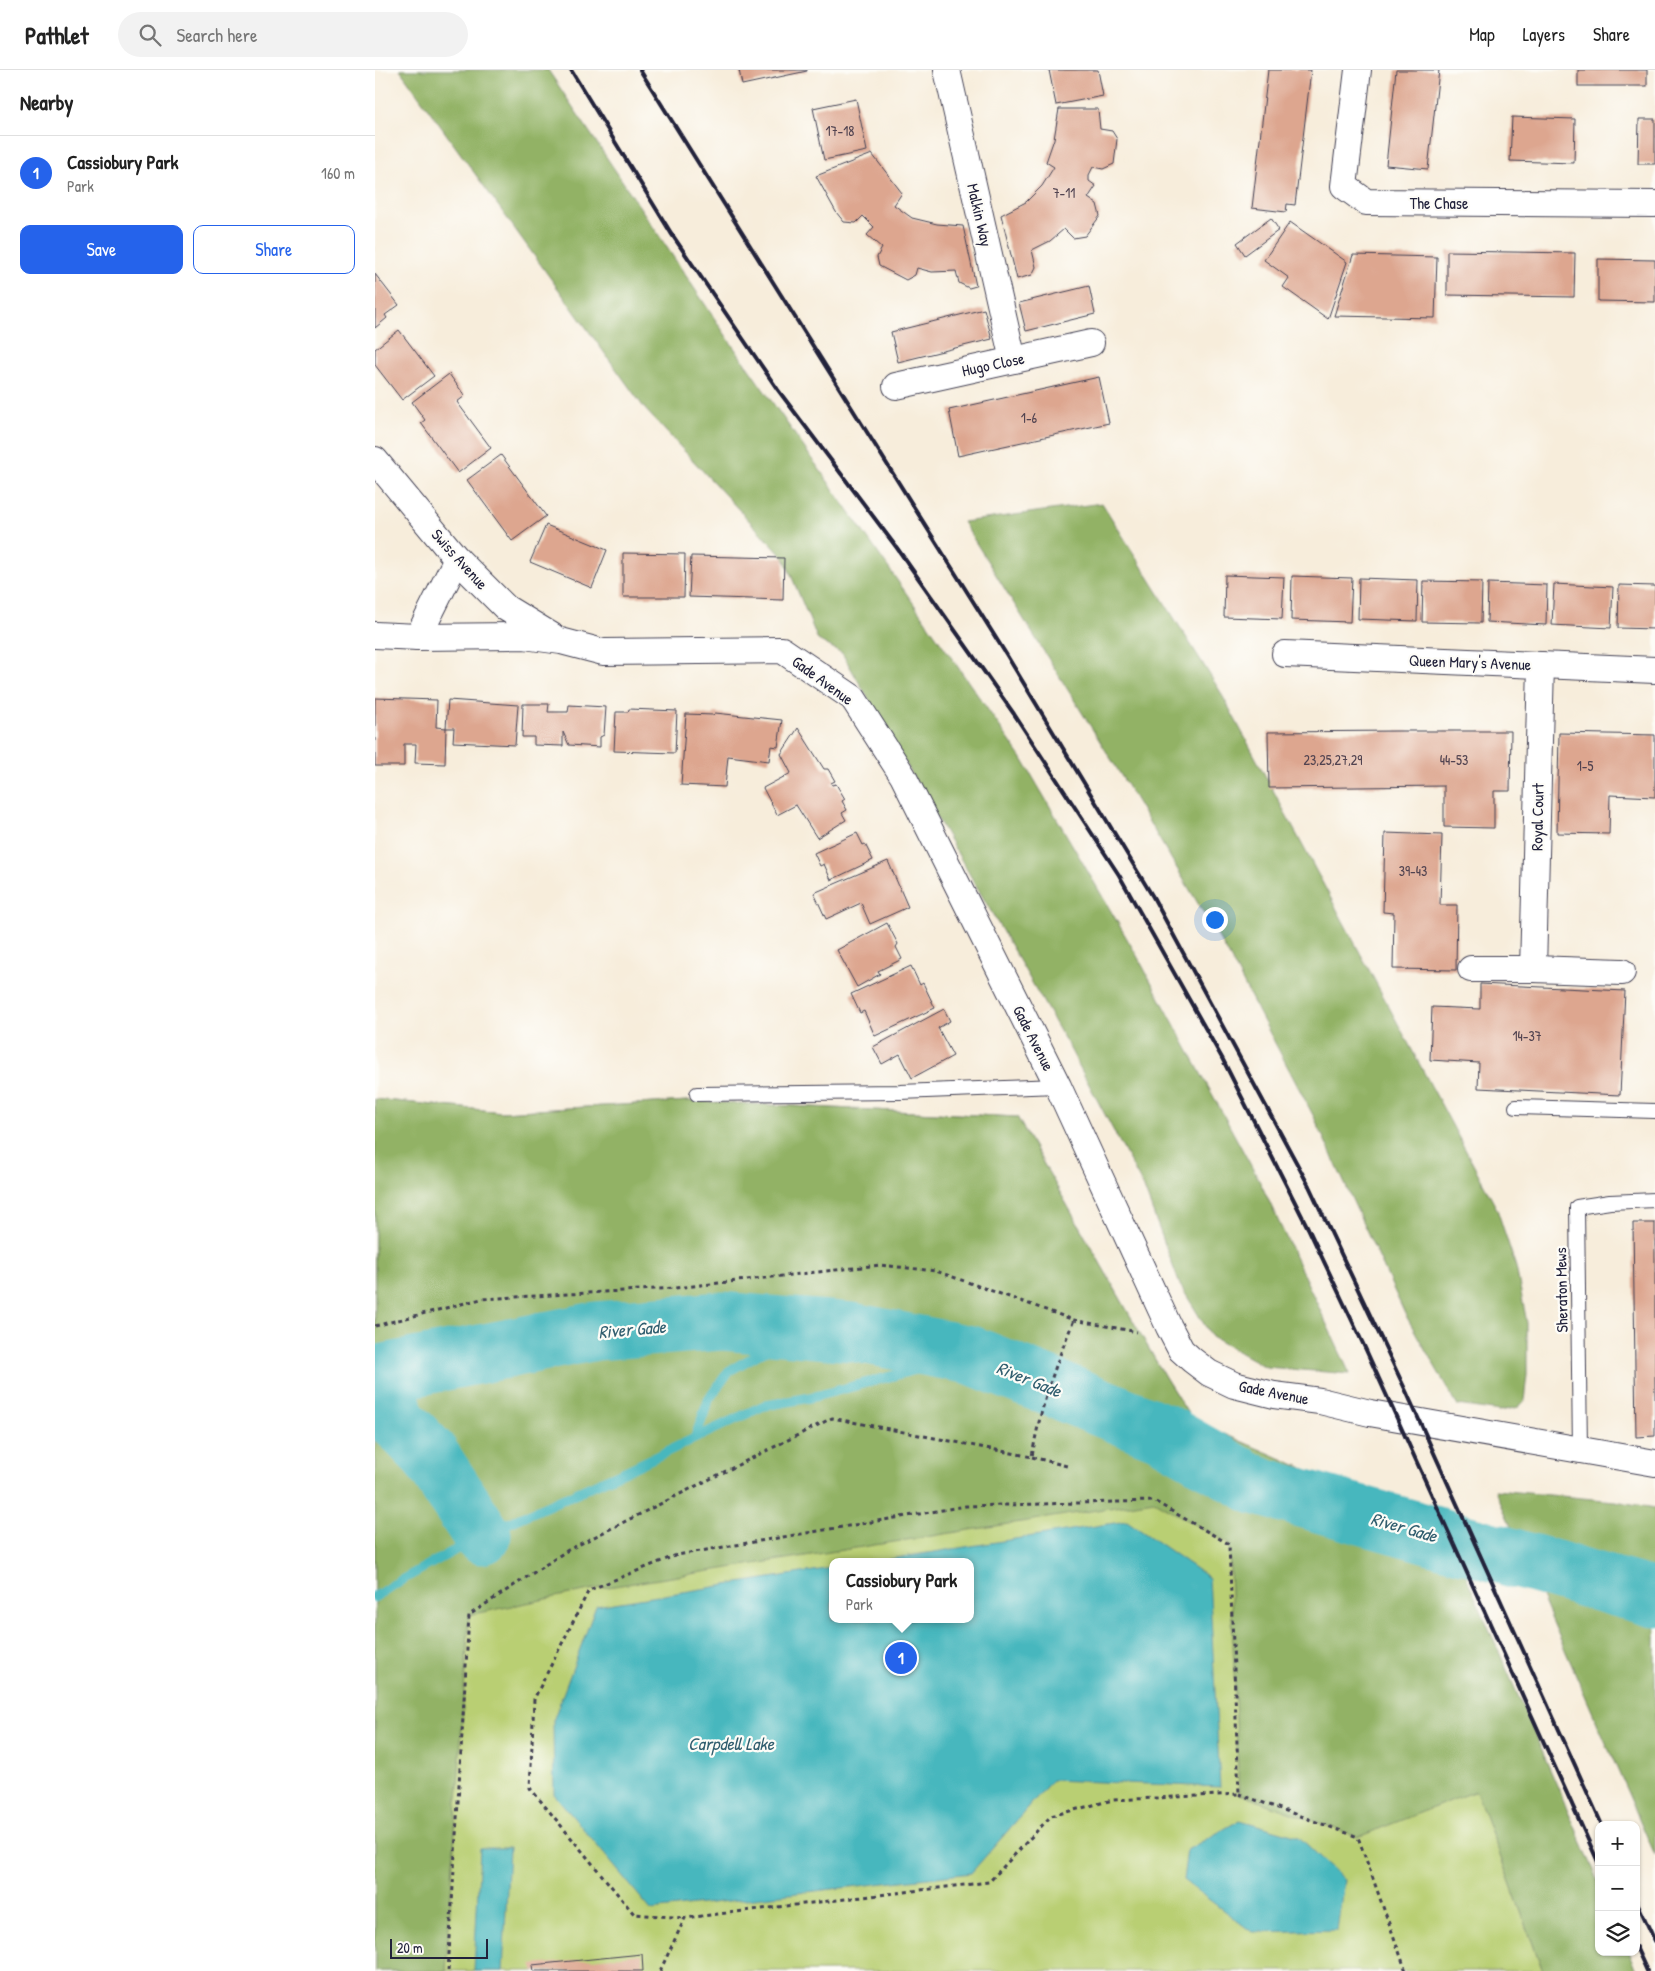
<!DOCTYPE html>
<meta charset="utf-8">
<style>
body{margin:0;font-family:"Patrick Hand",sans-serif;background:#f2f2f2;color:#222}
.controls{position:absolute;right:15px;bottom:15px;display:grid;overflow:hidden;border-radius:10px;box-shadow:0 1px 4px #0004}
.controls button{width:45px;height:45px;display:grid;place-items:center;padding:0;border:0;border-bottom:1px solid #e0e0e0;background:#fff;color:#222;font:25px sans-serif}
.scale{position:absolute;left:15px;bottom:12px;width:98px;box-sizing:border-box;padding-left:5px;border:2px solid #22223b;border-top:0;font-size:14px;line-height:18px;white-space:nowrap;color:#22223b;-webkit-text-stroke:4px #fdfcf7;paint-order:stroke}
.you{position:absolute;left:839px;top:849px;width:18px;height:18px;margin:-12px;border:4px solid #fff;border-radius:50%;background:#1a73e8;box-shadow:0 0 0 8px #1a73e833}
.badge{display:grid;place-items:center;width:32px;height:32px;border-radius:50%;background:#2563eb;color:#fff;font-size:16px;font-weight:700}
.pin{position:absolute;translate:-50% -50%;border:2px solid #fff;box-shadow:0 1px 5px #0006}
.popup{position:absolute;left:454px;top:1488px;width:145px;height:65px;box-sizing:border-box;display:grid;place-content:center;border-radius:10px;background:#fff;filter:drop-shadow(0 1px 4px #0005);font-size:16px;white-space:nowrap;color:#767676}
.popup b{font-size:19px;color:#222}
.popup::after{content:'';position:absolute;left:50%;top:100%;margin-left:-10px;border:10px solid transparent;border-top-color:#fff}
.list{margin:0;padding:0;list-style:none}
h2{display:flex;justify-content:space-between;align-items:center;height:65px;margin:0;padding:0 20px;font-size:21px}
h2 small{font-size:16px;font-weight:400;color:#767676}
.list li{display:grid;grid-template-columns:32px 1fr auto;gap:15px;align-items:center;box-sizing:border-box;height:75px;padding:0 20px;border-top:1px solid #e0e0e0}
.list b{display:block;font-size:19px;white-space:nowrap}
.list p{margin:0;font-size:16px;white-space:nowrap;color:#767676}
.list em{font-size:16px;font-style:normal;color:#767676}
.actions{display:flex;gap:10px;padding:15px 20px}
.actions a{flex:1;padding:11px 0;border:1px solid #2563eb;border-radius:10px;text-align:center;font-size:18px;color:#2563eb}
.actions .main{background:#2563eb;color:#fff}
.icon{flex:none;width:28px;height:28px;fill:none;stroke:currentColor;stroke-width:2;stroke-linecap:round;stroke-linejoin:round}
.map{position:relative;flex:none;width:1280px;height:1901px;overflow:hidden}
header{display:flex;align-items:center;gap:30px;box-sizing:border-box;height:70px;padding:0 25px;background:#fff;border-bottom:1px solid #e0e0e0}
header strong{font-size:24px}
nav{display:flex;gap:28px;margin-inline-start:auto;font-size:18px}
.search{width:350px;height:45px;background:#f2f2f2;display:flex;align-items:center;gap:12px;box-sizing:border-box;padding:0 18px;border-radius:28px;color:#767676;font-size:19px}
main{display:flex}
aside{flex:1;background:#fff}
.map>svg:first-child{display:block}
.green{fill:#b9cf73;stroke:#6e7857;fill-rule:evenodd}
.forest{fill:#92b265;stroke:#5a6a50}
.water{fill:#47b7be;stroke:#346c7c}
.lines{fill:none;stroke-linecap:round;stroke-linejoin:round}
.stream{stroke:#47b7be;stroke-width:10}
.river{stroke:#47b7be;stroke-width:59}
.building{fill:#dda68f}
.service-casing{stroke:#424053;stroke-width:16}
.minor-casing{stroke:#424053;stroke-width:28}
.path{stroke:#424053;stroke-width:3;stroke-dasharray:4 4;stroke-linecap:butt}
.service{stroke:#fff;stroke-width:14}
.minor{stroke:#fff;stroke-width:26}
.rail{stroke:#22223b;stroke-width:4}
.labels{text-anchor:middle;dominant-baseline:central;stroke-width:4.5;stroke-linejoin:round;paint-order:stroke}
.number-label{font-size:14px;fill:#514350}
.street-label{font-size:16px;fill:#22223b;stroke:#fdfcf7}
.water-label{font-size:18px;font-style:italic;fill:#315e6f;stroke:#fdfcf7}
</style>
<header>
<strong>Pathlet</strong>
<div class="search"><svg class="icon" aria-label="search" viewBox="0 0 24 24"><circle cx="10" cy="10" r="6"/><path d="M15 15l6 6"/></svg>Search here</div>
<nav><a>Map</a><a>Layers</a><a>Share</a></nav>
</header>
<main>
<aside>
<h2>Nearby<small></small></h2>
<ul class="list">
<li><span class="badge">1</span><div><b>Cassiobury Park</b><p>Park</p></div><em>160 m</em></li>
</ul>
<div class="actions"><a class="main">Save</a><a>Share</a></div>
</aside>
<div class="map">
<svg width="1280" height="1901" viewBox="0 0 1280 1901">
<rect width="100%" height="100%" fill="#fdfcf7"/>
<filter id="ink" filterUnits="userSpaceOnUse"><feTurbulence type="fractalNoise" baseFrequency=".02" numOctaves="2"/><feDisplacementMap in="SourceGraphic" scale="10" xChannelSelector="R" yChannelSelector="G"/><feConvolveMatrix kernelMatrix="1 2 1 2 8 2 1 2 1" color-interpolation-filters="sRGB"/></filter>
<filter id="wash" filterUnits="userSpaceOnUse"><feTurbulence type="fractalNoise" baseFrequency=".0096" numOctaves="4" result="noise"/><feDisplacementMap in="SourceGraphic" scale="20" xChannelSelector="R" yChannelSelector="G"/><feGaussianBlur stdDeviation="1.12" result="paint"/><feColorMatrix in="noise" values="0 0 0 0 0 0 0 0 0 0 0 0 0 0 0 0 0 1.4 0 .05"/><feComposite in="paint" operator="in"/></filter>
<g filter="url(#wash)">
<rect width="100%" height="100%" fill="#f7eddb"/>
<path class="green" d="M 0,1029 L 127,1042 L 313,1031 L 642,1047 L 790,1307 L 817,1350 L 992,1426 L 1168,1901 L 0,1901 ZM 457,1492 L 595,1492 L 595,1549 L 457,1549 Z"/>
<g class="forest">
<polygon points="25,0 173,0 360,279 646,687 761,884 886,1114 975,1304 891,1297 837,1267 805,1215 769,1118 693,975 467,583 443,570 409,488 270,339"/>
<polygon points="727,433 845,621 1122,1139 1141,1197 1152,1253 1152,1305 1149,1331 1144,1337 1125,1341 1082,1335 1030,1244 939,1047 851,880 741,697 588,452"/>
<polygon points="0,1029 127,1042 313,1031 642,1047 790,1307 817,1350 992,1426 1003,1456 1078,1476 1224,1812 1224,1882 1254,1882 1262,1901 1168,1901 1101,1721 983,1767 864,1724 854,1474 779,1431 214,1520 94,1545 71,1901 0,1901"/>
<polygon points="1120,1420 1240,1431 1280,1438 1280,1785"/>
</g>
<g class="water">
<polygon points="752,1451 834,1508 845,1717 677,1710 596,1803 276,1840 179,1724 178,1651 221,1536 457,1498 457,1549 595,1549 595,1492 497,1492"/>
<polygon points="865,1750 924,1767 969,1810 962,1860 877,1862 808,1810 812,1780"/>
<polygon points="105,1778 134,1778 128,1901 99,1901"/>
</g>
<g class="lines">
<g class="stream">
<polyline points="320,1368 334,1329 354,1301 429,1258"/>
<polyline points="0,1527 16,1516 107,1465 255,1399 388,1336 438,1327 596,1285"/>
</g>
<g class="river">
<polyline points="9,1304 21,1350 54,1384 107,1465"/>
<polyline points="0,1305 221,1261 347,1251 477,1262 596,1285 787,1362 880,1415 1280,1528"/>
</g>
</g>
<g id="blocks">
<g class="building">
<polygon points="364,0 432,0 432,1 367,15"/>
<polygon points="674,0 723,0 728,26 681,35"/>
<polygon points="893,0 936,0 920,135 912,134 911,142 877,138"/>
<polygon points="1021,0 1064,0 1053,99 1011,95"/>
<rect x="1203" y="0" width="69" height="16"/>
<polygon points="481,29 492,81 449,90 438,38"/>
<polygon points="684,39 723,39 725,59 737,61 742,69 739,94 728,99 718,97 714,105 714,111 721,116 713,128 722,134 725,146 710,166 698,168 689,159 675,171 657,180 661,197 657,205 642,209 626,145 651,132 667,116 679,97 671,92 679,69"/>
<polygon points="1137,47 1200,49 1199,93 1135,91"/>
<polygon points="1264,49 1280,49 1280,94 1263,94"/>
<polygon points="497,84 527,123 519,135 537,148 562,154 588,156 601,216 594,218 584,213 581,201 557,202 542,198 540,205 531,210 504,196 502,187 507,178 492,165 499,157 488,146 481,153 469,152 461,142 441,106"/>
<polygon points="896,148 904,160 870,185 862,173"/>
<polygon points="915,152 972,192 953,249 908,217 914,208 889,190"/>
<polygon points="1072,181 1200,183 1199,227 1072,225"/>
<polygon points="978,185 1062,187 1060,248 959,246"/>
<polygon points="1223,189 1280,190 1280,232 1223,231"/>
<polygon points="0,204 24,235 10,245 12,248 0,258"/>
<polygon points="714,216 720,244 651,261 644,233"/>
<polygon points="609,239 617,269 523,292 516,262"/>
<polygon points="24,260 59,306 27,330 0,295 0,279"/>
<polygon points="74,304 90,326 82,332 116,378 83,403 46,353 50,350 37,332"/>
<polygon points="724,307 734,353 583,386 574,340"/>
<polygon points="126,385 171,446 137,471 92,410"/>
<polygon points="171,455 232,480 217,518 155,492"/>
<polygon points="248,483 310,484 309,527 248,527"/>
<polygon points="316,486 409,488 408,530 314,527"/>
<polygon points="850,505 909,507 907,549 849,547"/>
<polygon points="917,506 977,508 975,552 916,550"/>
<polygon points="984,508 1043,510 1042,551 983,549"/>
<polygon points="1048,511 1107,512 1106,553 1047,552"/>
<polygon points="1113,513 1172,515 1171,555 1112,552"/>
<polygon points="1179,514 1238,517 1236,558 1177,555"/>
<polygon points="1244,515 1280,516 1280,559 1243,558"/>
<polygon points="0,628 62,630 61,657 71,658 70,694 40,693 41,674 29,674 29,696 0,696"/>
<polygon points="73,630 143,635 140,675 78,672 79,658 71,658"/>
<polygon points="148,634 174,634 173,642 193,642 194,635 231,637 229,665 225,667 225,677 194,675 188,662 188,676 159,675 159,667 147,667"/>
<polygon points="254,639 302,641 300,683 239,681 241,642 253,642"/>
<polygon points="340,643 407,650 403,677 396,676 394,691 353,686 350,717 306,715 311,644 338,645"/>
<polygon points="423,658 449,699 453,699 460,711 456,713 457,715 461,714 470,729 467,731 472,740 467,743 471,750 442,768 421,735 402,745 388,718 416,703 406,684"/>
<polygon points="1023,661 1136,661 1135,721 1119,721 1119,758 1069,757 1069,716 894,718 893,662"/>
<polygon points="1184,663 1280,665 1280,727 1235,725 1234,764 1182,763"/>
<polygon points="482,763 488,775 490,774 498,790 456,810 449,794 445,796 439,783"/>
<polygon points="1010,763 1067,765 1065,835 1082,835 1081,900 1018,899 1019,843 1008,842"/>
<polygon points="513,791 533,837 495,854 486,833 451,849 439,823"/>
<polygon points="512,853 523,874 521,877 527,889 503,901 505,904 482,917 462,880"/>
<polygon points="536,896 545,915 548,913 560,938 500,966 489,941 485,943 476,924"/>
<polygon points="1105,914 1250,921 1245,1025 1103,1018 1104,993 1055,990 1057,937 1105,939"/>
<polygon points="569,939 575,951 563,958 578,986 537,1008 525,984 507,994 498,977"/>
<polygon points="1258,1153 1280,1153 1280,1366 1261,1367"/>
<polygon points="267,1884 268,1901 158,1901 157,1895"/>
</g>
</g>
</g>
<g filter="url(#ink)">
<use href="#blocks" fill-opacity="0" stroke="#424053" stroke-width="1"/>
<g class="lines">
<g class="service-casing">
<g id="service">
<polyline points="322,1024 525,1022 683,1016"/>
<polyline points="1141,1037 1280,1041"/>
<polyline points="1205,1381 1202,1137 1235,1132 1280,1130"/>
</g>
</g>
<g class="minor-casing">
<g id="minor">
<polyline points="572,0 638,290"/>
<polyline points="983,0 969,116 991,132 1280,134"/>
<polyline points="521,316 716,273"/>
<polyline points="0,390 82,489 131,538 177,566"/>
<polyline points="0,565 43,567 149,566 186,571 228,582 407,580 478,628 528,706 683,1016 794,1257 806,1280 817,1290 834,1303 859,1315 899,1325 945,1331 995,1343 1280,1393"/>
<polyline points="43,567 82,489"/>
<polyline points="910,584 1280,600"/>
<polyline points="1096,899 1158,899 1247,902"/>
<polyline points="1158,899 1166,595"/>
</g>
</g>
<g class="path">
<polyline points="0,1256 106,1229 300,1218 505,1195 561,1201 699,1250 762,1262"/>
<polyline points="657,1387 692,1396"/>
<polyline points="864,1724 983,1767 1031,1901"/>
<path d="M 73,1901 L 94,1545 L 193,1480 L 457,1348 L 657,1387 C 664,1341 681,1292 699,1250"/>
<polyline points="285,1901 310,1848 614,1812 676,1746 738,1730 864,1724 854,1474 779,1431 591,1436 302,1485 214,1520 159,1629 155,1718 259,1844 310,1848"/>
</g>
<use href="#service" class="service"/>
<use href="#minor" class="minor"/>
<g class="rail">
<polyline points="196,0 296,163 403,320 522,478 639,644 744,805 847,988 933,1158 991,1280 1224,1794"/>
<polyline points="265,0 631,584 778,827 934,1116 1031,1321 1227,1755"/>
<polyline points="1261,1830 1280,1871"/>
<polyline points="1261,1877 1272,1901"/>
</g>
</g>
</g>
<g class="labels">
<g class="number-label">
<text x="465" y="60">17-18</text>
<text x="689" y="122">7-11</text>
<text x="654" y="347">1-6</text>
<text x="958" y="689">23,25,27,29</text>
<text x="1079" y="689">44-53</text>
<text x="1210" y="695">1-5</text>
<text x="1038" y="800">39-43</text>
<text x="1152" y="965">14-37</text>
</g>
<g class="street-label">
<text x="1064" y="133">The Chase</text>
<text transform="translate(605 145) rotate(77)">Malkin Way</text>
<text transform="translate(618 294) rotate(-12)">Hugo Close</text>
<text transform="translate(85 489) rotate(48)">Swiss Avenue</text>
<text transform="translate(1095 592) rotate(2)">Queen Mary's Avenue</text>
<text transform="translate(448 610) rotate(36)">Gade Avenue</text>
<text transform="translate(1162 747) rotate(-89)">Royal Court</text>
<text transform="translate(659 968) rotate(63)">Gade Avenue</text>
<text transform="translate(1186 1220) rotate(-91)">Sheraton Mews</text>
<text transform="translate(899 1322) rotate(11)">Gade Avenue</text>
</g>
<g class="water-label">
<text transform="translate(257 1259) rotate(-5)">River Gade</text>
<text transform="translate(654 1309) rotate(22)">River Gade</text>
<text transform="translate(1029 1457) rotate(16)">River Gade</text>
<text x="356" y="1673">Carpdell Lake</text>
</g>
</g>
</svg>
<div class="controls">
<button>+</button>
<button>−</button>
<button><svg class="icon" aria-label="layers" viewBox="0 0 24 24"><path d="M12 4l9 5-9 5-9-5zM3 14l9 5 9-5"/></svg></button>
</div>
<div class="scale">20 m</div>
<div class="you"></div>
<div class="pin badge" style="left:526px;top:1588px">1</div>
<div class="popup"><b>Cassiobury Park</b>Park</div>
</div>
</main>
